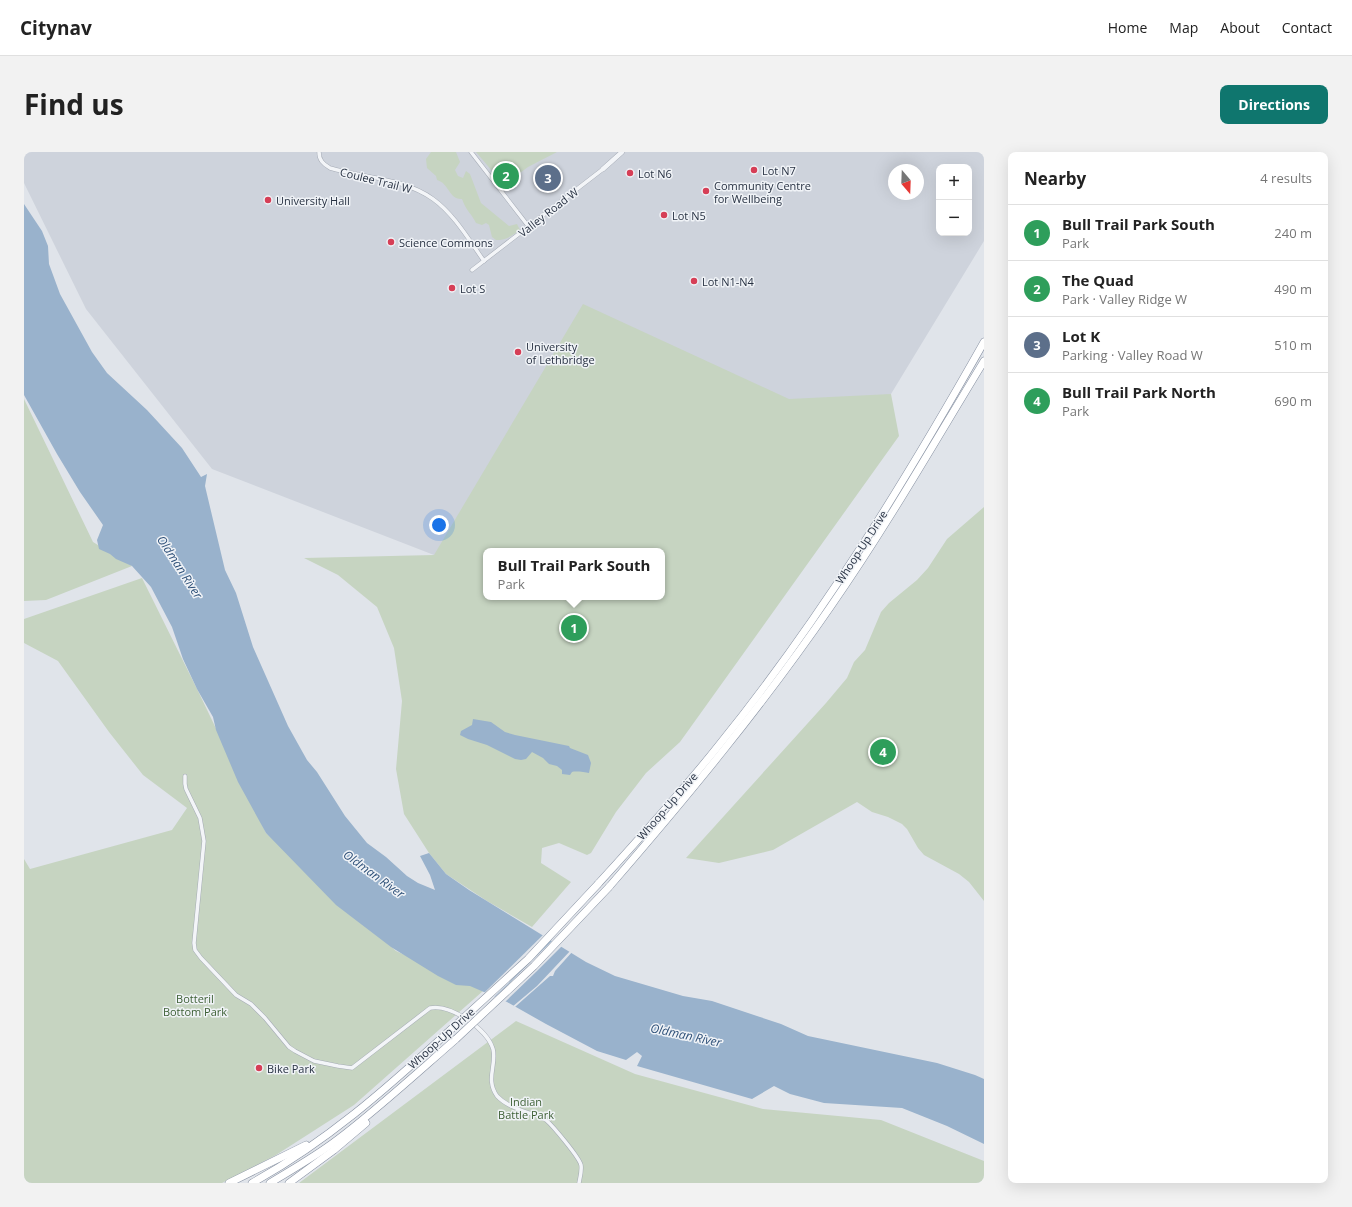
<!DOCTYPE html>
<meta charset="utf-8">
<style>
body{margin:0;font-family:"Open Sans",sans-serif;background:#f2f2f2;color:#222}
.controls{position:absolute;right:12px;top:12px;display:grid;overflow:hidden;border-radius:8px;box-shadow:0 4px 16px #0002}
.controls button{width:36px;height:36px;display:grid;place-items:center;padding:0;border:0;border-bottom:1px solid #e0e0e0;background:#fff;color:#222;font:20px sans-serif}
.compass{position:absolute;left:864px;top:12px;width:36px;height:36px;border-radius:50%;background:#fff;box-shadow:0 4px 16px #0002;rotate:161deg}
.you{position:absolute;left:415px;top:373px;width:14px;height:14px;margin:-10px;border:3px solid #fff;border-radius:50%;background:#1a73e8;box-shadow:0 0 0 6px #1a73e833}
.badge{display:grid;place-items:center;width:26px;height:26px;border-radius:50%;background:#0f766e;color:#fff;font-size:13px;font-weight:700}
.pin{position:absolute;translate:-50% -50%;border:2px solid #fff;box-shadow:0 1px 4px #0006}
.popup{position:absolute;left:459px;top:396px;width:182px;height:52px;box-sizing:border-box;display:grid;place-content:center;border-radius:8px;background:#fff;filter:drop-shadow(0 1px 3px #0005);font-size:13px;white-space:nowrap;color:#767676}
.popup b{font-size:15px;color:#222}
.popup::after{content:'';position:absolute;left:50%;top:100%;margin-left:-8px;border:8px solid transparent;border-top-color:#fff}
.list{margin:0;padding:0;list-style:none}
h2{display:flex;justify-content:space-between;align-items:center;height:52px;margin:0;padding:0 16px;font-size:17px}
h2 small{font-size:13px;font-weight:400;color:#767676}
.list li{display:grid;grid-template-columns:26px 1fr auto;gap:12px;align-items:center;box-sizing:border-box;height:56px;padding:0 16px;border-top:1px solid #e0e0e0}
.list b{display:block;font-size:15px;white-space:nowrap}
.list p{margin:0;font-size:13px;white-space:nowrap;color:#767676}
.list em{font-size:13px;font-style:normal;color:#767676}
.map{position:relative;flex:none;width:960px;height:1031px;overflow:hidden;border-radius:8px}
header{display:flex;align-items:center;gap:24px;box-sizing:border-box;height:56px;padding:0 20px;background:#fff;border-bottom:1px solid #e0e0e0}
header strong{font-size:19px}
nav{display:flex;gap:22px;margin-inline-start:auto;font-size:14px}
.intro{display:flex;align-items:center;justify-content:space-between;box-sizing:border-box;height:96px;padding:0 24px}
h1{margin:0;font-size:28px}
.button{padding:10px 18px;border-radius:8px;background:#0f766e;color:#fff;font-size:14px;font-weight:700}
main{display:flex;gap:24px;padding:0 24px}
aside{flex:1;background:#fff;border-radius:8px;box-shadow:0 4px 16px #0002}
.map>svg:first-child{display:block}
.built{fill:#ced3dc;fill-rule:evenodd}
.green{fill:#c6d4c1;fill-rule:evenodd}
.water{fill:#99b2cc}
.pier{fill:#e0e4ea}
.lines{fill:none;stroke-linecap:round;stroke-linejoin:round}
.minor-casing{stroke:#a5abb5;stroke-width:4.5}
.tertiary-casing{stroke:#a5abb5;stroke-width:5.5}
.motorway-casing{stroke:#8791a2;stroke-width:8}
.minor{stroke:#f3f5f8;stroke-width:3.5}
.tertiary{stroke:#f3f5f8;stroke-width:4.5}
.motorway{stroke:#fff;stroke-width:7}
.motorway-bridge-casing{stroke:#8791a2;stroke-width:8;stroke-linecap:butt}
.motorway-bridge{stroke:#fff;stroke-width:7}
.poi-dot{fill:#d63e56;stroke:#f0f3f7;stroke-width:1.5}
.labels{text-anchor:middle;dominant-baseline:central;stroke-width:3;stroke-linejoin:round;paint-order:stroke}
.poi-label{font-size:11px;fill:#283243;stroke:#f0f3f7;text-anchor:start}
.street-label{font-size:11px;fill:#283243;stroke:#f0f3f7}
.park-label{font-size:11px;fill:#3c5f34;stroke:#f0f3f7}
.water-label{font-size:12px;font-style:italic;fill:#2f5179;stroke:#f0f3f7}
</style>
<header>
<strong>Citynav</strong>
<nav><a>Home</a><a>Map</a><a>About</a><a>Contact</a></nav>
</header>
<div class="intro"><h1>Find us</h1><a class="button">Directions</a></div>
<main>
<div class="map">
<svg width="960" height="1031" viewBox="0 0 960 1031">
<rect width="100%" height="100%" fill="#e0e4ea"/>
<path class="built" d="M 0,0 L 960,0 L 960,89 L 867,242 L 410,403 L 188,317 L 62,157 L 0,31 ZM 915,15 L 945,15 L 945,81 L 915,81 ZM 870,18 L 894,18 L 894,42 L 870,42 Z"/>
<g class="green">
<path d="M 407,0 L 432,0 L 436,10 L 431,18 L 434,24 L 439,26 L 442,19 L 446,22 L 457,51 L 485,74 L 493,72 L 496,78 C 488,84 482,88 472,88 L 468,85 L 465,73 L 462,71 L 458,73 L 452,71 C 448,62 442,59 438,47 C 425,48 425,31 413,28 L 412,24 L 403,16 L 402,7 Z"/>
<polygon points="452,0 533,0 504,15 480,33"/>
<path d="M 559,152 L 765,247 L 867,242 L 875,284 L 656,590 L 622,621 L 592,660 L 567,701 L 563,703 L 535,691 L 518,696 L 517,711 L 547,730 L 508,775 L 463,749 L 422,722 L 405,701 L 380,662 L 372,617 L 378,549 L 370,496 L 353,455 L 314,423 L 280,406 L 410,403 ZM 462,399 L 638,399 L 638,445 L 462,445 Z"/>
<polygon points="0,247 69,390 108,414 22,448 0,449"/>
<polygon points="960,355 960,749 945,730 935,722 900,703 894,696 883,677 878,672 864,665 848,660 833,650 749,698 695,711 662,706 802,551 823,526 830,510 841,498 857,460 865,451 893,428 904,416 923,387"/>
<polygon points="118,426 175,541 242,681 372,799 459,839 330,953 252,1003 198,1031 0,1031 0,707 6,717 148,678 163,656 119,623 85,580 34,509 0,491 0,467"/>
<polygon points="492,869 611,922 739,957 857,968 960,1009 960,1031 275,1031"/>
</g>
<g class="water">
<polygon points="0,52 18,79 24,94 25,112 36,142 68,200 83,221 123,258 158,296 177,325 183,322 181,334 201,418 212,441 229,495 264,574 283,608 293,620 321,664 343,691 362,705 383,724 394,731 411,738 406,723 396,704 405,701 422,722 445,738 562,810 591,824 659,844 688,849 757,872 784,884 913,911 951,923 960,927 960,992 923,974 878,956 800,951 766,942 750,934 728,947 613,914 618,904 613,900 602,908 573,899 522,872 483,850 446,834 432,833 414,824 367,795 312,753 242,681 214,630 192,578 189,565 173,537 159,507 148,475 127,435 108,414 92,407 86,402 75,397 73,388 79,373 56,340 33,302 0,243"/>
<path d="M 449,567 L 467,570 L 481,580 L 491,583 L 545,594 L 546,596 L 564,603 L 567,611 L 565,621 C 561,620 551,619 548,620 L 546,623 L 538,622 L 538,618 L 533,614 L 525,612 L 519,606 L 508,600 L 502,607 L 497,608 L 491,607 L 463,593 L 444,587 L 436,583 L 437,579 L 448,573 Z"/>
</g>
<g class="pier">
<polygon points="521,781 529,786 512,804 469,846 459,842"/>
<polygon points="530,787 539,793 513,819 480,851 470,846"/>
<polygon points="547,798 549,799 531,819 529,824 526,824 492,854 490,856 488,855 513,834"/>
</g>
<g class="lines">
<g class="minor-casing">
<g id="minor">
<path d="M 295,0 C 295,8 299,12 306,16 C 340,26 380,26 409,47 C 430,62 445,88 460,109"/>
<polyline points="447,0 505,75"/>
<polyline points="448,118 579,17"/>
<path d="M 161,624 L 161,632 L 162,637 L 176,666 L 180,689 L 170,791 L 171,798 L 177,806 L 212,843 L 227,852 L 241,866 L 265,895 L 271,899 L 290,909 L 314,914 L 328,916 L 406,856 C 427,852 463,877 469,897 C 473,913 461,927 473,944 C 482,954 499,959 511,963 C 514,965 519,966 522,968 C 529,974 555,1005 557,1013 C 558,1019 556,1025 555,1031"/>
</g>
</g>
<g class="tertiary-casing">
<polyline id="tertiary" points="579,17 598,0"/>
</g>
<g class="motorway-casing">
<g id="motorway">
<path d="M 574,732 C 615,687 657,641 695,593 C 796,468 881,330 960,190"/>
<path d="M 585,735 C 663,645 739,553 807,454 C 862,375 910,291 960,209"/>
<polyline points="205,1031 282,993"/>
<path d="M 228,1031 C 302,990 361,938 423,881"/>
<path d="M 246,1031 C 269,1017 292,1004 313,988 C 354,957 393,921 432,887"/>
<polyline points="265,1031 310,998 342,971"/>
</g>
</g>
<use href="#minor" class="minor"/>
<use href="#tertiary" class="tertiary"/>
<use href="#motorway" class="motorway"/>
<g class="motorway-bridge-casing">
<g id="motorway-bridge">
<polyline points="423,881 504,807 574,732"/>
<polyline points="432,887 510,814 585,735"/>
</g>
</g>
<use href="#motorway-bridge" class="motorway-bridge"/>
</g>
<g class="poi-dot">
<circle cx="730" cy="18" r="4"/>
<circle cx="606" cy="21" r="4"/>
<circle cx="682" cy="39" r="4"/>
<circle cx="244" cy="48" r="4"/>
<circle cx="640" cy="63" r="4"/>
<circle cx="367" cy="90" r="4"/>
<circle cx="670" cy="129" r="4"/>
<circle cx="428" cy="136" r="4"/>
<circle cx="494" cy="200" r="4"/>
<circle cx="235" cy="916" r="4"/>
</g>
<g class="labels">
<g class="poi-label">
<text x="738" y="18">Lot N7</text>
<text x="614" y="21">Lot N6</text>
<text x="690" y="33">Community Centre<tspan x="690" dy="13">for Wellbeing</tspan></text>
<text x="252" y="48">University Hall</text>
<text x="648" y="63">Lot N5</text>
<text x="375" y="90">Science Commons</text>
<text x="678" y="129">Lot N1-N4</text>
<text x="436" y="136">Lot S</text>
<text x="502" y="194">University<tspan x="502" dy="13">of Lethbridge</tspan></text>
<text x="243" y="916">Bike Park</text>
</g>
<g class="street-label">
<text transform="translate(352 28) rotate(14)">Coulee Trail W</text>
<text transform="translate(524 60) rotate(-38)">Valley Road W</text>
<text transform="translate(837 395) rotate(-57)">Whoop-Up Drive</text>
<text transform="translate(643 654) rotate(-49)">Whoop-Up Drive</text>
<text transform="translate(417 886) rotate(-42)">Whoop-Up Drive</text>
</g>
<g class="park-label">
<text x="171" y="846">Botteril<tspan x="171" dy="13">Bottom Park</tspan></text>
<text x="502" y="949">Indian<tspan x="502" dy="13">Battle Park</tspan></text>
</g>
<g class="water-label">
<text transform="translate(156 415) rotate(57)">Oldman River</text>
<text transform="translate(350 722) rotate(36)">Oldman River</text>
<text transform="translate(662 883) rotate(12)">Oldman River</text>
</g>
</g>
</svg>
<div class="controls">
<button>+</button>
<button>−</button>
</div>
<svg class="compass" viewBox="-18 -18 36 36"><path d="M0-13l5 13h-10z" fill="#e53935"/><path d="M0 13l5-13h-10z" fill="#767676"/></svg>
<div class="you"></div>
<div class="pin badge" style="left:550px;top:476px;background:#2e9e5b">1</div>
<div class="popup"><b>Bull Trail Park South</b>Park</div>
<div class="pin badge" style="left:482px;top:24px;background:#2e9e5b">2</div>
<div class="pin badge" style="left:524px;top:26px;background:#5c6f8a">3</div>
<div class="pin badge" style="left:859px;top:600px;background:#2e9e5b">4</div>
</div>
<aside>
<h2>Nearby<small>4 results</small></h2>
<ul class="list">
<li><span class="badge" style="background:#2e9e5b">1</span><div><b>Bull Trail Park South</b><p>Park</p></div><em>240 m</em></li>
<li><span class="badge" style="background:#2e9e5b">2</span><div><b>The Quad</b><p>Park · Valley Ridge W</p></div><em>490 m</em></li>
<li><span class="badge" style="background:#5c6f8a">3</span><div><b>Lot K</b><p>Parking · Valley Road W</p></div><em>510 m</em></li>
<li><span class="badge" style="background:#2e9e5b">4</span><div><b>Bull Trail Park North</b><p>Park</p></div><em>690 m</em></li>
</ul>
</aside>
</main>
